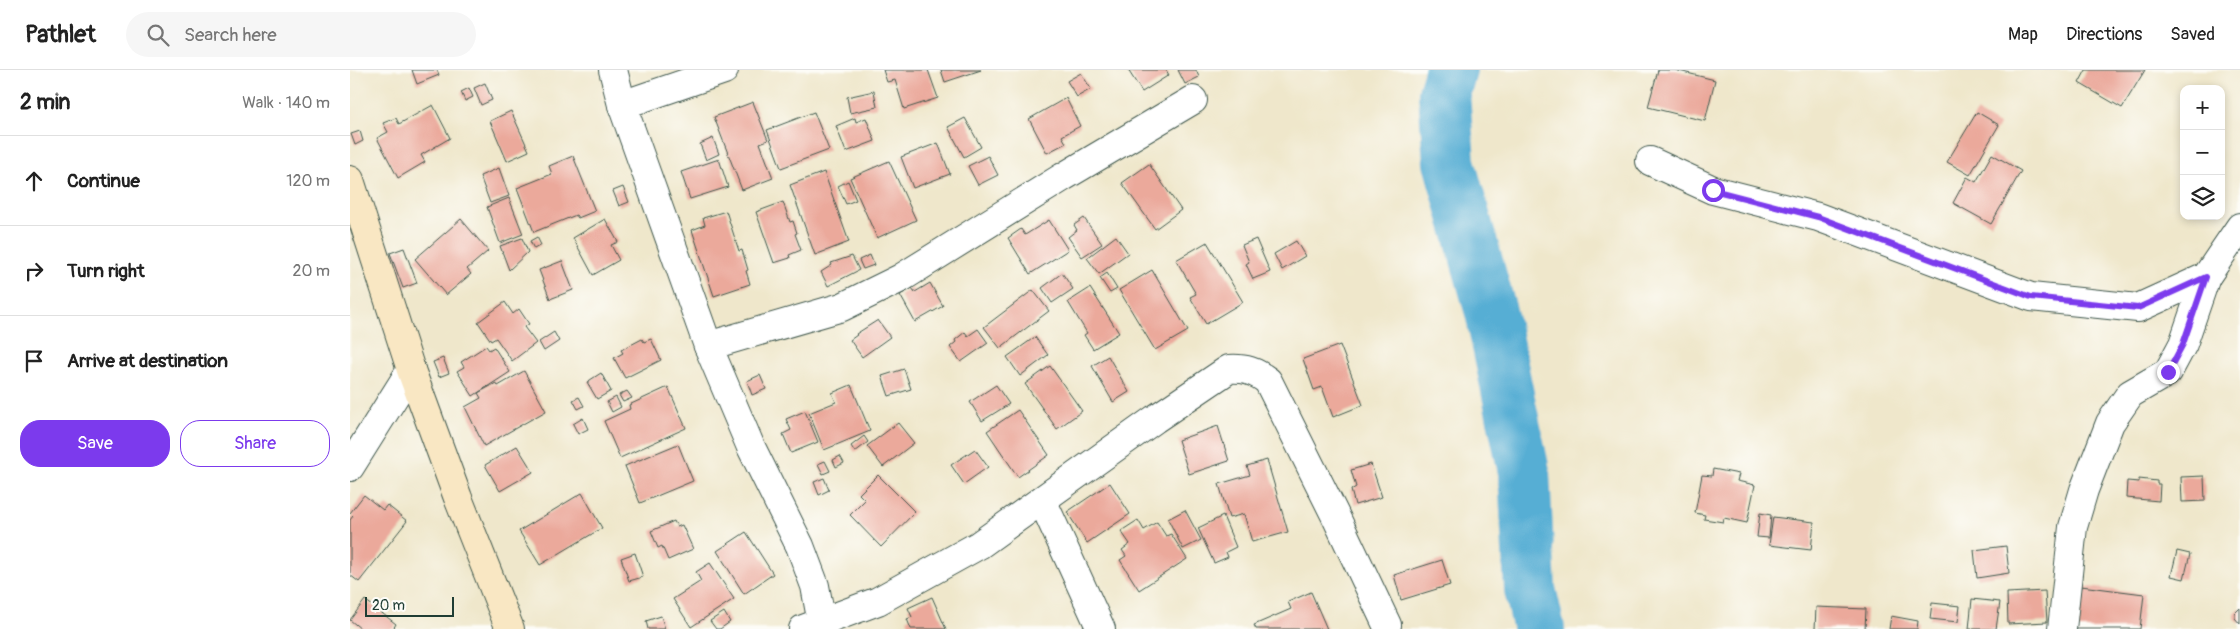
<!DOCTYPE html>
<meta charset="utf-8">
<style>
body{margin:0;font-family:Pangolin,sans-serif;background:#f6f6f6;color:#222}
.controls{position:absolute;right:15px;top:15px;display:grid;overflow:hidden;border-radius:10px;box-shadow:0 2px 8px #0003}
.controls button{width:45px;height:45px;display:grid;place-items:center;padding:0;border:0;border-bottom:1px solid #e0e0e0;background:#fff;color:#222;font:25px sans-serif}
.scale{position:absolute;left:15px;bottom:12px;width:89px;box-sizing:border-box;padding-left:5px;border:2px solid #1f3d34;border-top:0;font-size:14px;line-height:18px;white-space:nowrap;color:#1f3d34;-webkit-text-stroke:4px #fdfcf7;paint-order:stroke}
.stop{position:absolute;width:15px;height:15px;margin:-11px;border:4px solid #7c3aed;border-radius:50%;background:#fff}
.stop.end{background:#7c3aed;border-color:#fff;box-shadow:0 1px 5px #0008}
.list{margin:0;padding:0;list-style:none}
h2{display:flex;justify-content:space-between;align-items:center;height:65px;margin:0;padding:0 20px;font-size:21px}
h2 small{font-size:16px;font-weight:400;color:#767676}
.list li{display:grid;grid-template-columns:32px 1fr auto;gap:15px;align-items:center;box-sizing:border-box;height:90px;padding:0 20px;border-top:1px solid #e0e0e0}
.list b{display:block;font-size:19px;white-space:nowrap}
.list em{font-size:16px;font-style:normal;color:#767676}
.actions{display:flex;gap:10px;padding:15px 20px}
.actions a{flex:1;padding:11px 0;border:1px solid #7c3aed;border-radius:20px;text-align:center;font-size:18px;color:#7c3aed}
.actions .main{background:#7c3aed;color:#fff}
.icon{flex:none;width:28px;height:28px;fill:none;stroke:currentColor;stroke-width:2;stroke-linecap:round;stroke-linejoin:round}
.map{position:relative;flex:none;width:1890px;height:559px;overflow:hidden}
header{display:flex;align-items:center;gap:30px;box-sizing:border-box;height:70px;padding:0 25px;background:#fff;border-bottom:1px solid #e0e0e0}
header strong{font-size:24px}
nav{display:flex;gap:28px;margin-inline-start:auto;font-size:18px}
.search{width:350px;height:45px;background:#f6f6f6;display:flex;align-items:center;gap:12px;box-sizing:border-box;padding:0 18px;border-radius:28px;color:#767676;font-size:19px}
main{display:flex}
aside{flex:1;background:#fff}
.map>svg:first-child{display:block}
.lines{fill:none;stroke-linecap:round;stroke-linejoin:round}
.river{stroke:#57aed4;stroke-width:52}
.building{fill:#eba99b}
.street-casing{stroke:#3e564b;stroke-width:30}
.secondary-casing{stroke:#3e564b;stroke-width:30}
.street{stroke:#fff;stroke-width:28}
.secondary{stroke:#f9e7c3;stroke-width:28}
.route{stroke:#7c3aed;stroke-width:6}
</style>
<header>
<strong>Pathlet</strong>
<div class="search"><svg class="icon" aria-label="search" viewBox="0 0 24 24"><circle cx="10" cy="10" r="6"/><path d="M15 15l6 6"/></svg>Search here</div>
<nav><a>Map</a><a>Directions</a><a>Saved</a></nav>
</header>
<main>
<aside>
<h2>2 min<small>Walk · 140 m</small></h2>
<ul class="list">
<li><svg class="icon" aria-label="ahead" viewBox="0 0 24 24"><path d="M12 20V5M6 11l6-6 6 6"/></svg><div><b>Continue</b></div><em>120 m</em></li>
<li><svg class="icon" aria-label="right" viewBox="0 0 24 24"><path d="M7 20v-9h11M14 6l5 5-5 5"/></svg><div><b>Turn right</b></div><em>20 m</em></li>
<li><svg class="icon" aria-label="arrive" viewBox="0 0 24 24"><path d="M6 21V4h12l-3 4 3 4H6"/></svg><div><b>Arrive at destination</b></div></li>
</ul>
<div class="actions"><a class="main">Save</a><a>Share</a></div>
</aside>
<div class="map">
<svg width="1890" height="559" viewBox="0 0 1890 559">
<rect width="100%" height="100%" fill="#fdfcf7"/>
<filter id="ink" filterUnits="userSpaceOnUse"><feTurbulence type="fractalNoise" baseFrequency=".02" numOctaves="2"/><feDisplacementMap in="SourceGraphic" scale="10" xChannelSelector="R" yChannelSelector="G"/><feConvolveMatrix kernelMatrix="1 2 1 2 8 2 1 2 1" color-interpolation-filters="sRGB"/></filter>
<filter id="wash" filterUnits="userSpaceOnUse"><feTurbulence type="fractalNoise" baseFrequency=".0096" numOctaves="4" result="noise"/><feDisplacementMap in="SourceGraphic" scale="20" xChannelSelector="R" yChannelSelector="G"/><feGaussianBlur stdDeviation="1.12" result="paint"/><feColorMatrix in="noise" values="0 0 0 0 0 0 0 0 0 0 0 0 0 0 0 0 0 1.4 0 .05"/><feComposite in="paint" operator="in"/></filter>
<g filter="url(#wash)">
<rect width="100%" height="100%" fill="#efe7cb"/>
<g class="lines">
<polyline class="river" points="1101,0 1094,23 1099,92 1141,242 1174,402 1180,519 1189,559"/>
</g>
<g id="blocks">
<g class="building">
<polygon points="62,0 87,0 89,5 67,14"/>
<polygon points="533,0 578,0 588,28 554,39 545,10 537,12"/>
<polygon points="591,0 631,0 595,12"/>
<polygon points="778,0 816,0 819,5 792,22"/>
<polygon points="828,0 846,0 849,7 835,14"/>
<polygon points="1308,0 1325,0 1365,10 1355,51 1298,37"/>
<polygon points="1736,0 1795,0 1772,38 1729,13"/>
<polygon points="731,3 741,19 727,27 717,11"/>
<polygon points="135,13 142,30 131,35 124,18"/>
<polygon points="119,18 123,27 115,31 111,22"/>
<polygon points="524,21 527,37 500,43 497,27"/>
<polygon points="716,28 730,56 712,66 716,73 697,83 679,49"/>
<polygon points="403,32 418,70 410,73 423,108 392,120 364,47"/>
<polygon points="83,35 100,68 71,85 75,92 48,108 27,68 38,62 33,53 46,48 49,54"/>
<polygon points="161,41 179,81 157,91 140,51"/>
<polygon points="464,42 479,80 431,98 417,60"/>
<polygon points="1627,42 1649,55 1620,105 1597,92"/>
<polygon points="505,48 506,52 516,48 525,71 496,82 486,56"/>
<polygon points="615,48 631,77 614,87 598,57"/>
<polygon points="10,61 13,71 5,75 1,64"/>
<polygon points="363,68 369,84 356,90 350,74"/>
<polygon points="588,73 600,104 563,118 551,87"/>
<polygon points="1642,84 1671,101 1641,154 1603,133 1617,107 1626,112"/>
<polygon points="223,86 245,141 228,148 226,145 184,162 167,118 202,104 199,96"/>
<polygon points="638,86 648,105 628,115 618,96"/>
<polygon points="369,89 378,117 340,129 331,102"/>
<polygon points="539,91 566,150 527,168 500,108"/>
<polygon points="799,94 831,140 805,159 772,113"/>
<polygon points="149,98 159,126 140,133 130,106"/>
<polygon points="474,102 499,172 465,185 440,115"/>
<polygon points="498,111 506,130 496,134 488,116"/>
<polygon points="273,117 279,132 269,136 263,121"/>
<polygon points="159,128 173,164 150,173 137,137"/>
<polygon points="433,132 440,152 443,151 447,163 445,164 451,180 439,185 440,188 424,193 406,142"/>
<polygon points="376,141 389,181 392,180 398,200 396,201 400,214 364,226 342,160 355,155 353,148"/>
<polygon points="734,148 752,174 732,187 718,167 727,160 724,155"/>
<polygon points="111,149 138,181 117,199 121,204 96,225 65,189"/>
<polygon points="255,149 268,172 261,175 269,190 243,205 223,168"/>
<polygon points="699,150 718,180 680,204 658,168 671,159 675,165"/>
<polygon points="766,166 778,183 749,204 737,188"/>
<polygon points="187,167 191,175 184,179 180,171"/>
<polygon points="172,168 178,182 159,200 150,176"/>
<polygon points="906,169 920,202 903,209 896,194 899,192 892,175"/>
<polygon points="946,171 955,186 932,200 924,184"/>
<polygon points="857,172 893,232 856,254 840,227 846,224 826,190"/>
<polygon points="54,178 67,213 53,218 40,183"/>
<polygon points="520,185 524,195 513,199 509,190"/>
<polygon points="502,186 509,200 478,216 471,202 482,195 481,193"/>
<polygon points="212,191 223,220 200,229 189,200"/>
<polygon points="802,200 838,261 805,280 769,220"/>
<polygon points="712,203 723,219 702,233 692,218"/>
<polygon points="757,203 767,219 760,223 750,208"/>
<polygon points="580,213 593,236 565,252 550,225 562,218 565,222"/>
<polygon points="740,218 769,263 743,279 734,265 737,263 718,232"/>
<polygon points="683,220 699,241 650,278 634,257"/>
<polygon points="155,232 163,244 169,239 179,254 174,257 186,273 162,291 146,268 141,271 128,252"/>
<polygon points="528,250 540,267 512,287 500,270 507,265 506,264"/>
<polygon points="628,259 638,273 611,292 600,277 606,272 605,270 615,262 618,266"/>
<polygon points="204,262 209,271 194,281 189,272"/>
<polygon points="685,267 698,285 670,306 657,287"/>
<polygon points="292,269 294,272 301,269 311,290 275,308 264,288 273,283 271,280"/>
<polygon points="990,275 1013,335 983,347 972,317 964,320 953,289"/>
<polygon points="136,276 139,280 144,277 160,302 123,326 107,301 114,297 111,292"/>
<polygon points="758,286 779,322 763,332 742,296"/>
<polygon points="93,288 99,303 89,307 83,292"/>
<polygon points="700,296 732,341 707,359 675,314"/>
<polygon points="554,299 561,319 539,326 532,306"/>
<polygon points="174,301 196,341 134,376 115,337 131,328 128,323 146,313 148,316"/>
<polygon points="251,303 261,321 247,329 237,312"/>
<polygon points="410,305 416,319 402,325 397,311"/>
<polygon points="501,315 520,361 474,380 459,343 486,332 482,323"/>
<polygon points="646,315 659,334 632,351 620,332"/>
<polygon points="318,317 336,358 270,388 254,351 280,339 279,335"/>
<polygon points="277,321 282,328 273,332 269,325"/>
<polygon points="229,327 234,336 228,339 223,330"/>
<polygon points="266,327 271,337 262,342 257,332"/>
<polygon points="668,340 699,385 668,407 637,361"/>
<polygon points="455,341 468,372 441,383 433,364 441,360 436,349"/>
<polygon points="233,348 238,359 228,364 223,354"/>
<polygon points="548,353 564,373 533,397 517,376"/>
<polygon points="868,356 879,391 839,404 828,370"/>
<polygon points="514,366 518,372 505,382 501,376"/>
<polygon points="328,374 343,411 290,433 275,396"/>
<polygon points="167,376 183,402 150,421 135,395"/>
<polygon points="625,379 638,397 614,414 601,395"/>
<polygon points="490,386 494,393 486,397 483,390"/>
<polygon points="917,390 938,462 902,472 894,444 879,448 869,414 900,405 897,396"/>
<polygon points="475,391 480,401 473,404 468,394"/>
<polygon points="1021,394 1032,427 1005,435 1001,420 1006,417 1001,400"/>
<polygon points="1363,399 1389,404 1387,411 1405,415 1397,453 1374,448 1373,452 1354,449 1355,445 1345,443 1352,405 1362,406"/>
<polygon points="528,405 565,442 531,477 500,445 515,430 509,424"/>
<polygon points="1854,406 1855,431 1832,432 1831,407"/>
<polygon points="474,408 479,420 469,425 464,412"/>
<polygon points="1789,409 1807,411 1807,414 1810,414 1809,431 1776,428 1777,411 1789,412"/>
<polygon points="760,413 780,444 737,473 717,442"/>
<polygon points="232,423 252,458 190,495 169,461"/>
<polygon points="14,425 33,440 37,435 57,451 9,512 0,505 0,450 3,446 0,443"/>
<polygon points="835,440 851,470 833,479 818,449"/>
<polygon points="1410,443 1421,445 1419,468 1407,467"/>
<polygon points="873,446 886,477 876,482 878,487 864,493 848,458"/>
<polygon points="1423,447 1464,452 1461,480 1419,475"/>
<polygon points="788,450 794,460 807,452 816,466 821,464 837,489 789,520 770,490 776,486 772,480 780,474 771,461"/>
<polygon points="324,451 327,457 332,455 343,479 318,490 312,476 308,478 301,461"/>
<polygon points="396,462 423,504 394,524 367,481"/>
<polygon points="1656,476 1659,503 1627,508 1624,480"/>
<polygon points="1827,481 1840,484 1834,509 1821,506"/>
<polygon points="285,483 293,507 279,511 271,488"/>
<polygon points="1092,490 1100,515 1051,530 1044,505"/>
<polygon points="360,493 384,529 341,557 323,529 351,511 346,502"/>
<polygon points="1731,516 1794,524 1790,559 1725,559"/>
<polygon points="1695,521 1697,552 1658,554 1657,523"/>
<polygon points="961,522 977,559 906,559 904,555 941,539 938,532"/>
<polygon points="582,527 596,559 561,559 557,549 562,547 558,538"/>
<polygon points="1622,529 1650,532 1646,559 1619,559"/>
<polygon points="15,530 46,554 43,559 11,559 0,550"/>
<polygon points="1582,533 1610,536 1608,552 1580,549"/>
<polygon points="1466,537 1516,539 1515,559 1465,559"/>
<polygon points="1890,538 1890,554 1885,548 1885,543"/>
<polygon points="374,542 380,552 370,559 366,559 360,551"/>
<polygon points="311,546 315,559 298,559 296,551"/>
<polygon points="1541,546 1568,551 1567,559 1539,559"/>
</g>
</g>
</g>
<g filter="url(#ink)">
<use href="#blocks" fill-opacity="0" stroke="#3e564b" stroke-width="1"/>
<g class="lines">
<g class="street-casing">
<g id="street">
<polyline points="263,0 272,35 358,276 400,375 450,476 465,516 473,559"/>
<polyline points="272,35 374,0"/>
<polyline points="1300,91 1363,120 1468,147 1681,227 1788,238 1856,207 1890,157"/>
<polyline points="358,276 492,237 551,208 713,107 843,30"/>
<polyline points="0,397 61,300"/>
<polyline points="692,430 751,559"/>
<path d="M 453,559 L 528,531 L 629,475 L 805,349 L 879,299 C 895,298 905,301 918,311 L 985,445 L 1037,555"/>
<polyline points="1712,559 1723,457 1734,420 1760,353 1780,324 1818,302 1833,274 1856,207"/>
</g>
</g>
<g class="secondary-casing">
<polyline id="secondary" points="0,110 61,300 108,428 160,559"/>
</g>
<use href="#street" class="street"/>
<use href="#secondary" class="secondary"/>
</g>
</g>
<g class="lines" filter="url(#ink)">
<polyline class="route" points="1363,120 1468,147 1681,227 1788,238 1856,207 1833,274 1818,302"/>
</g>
</svg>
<div class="controls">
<button>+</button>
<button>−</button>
<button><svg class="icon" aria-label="layers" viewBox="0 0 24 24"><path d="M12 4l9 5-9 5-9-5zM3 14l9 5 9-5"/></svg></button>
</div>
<div class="scale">20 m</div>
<div class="stop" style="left:1363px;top:120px"></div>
<div class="stop end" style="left:1818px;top:302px"></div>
</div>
</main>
